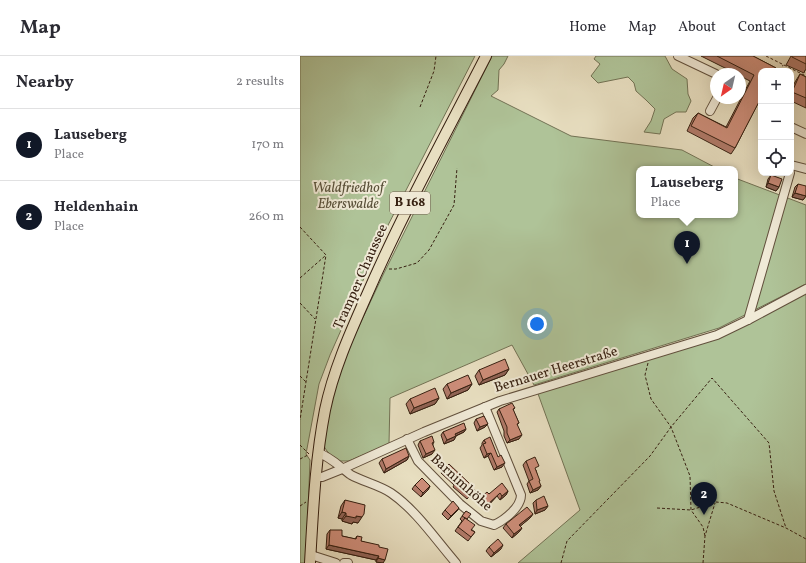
<!DOCTYPE html>
<meta charset="utf-8">
<style>
body{margin:0;font-family:Vollkorn,serif;background:#f7f7f7;color:#2b2b33}
.controls{position:absolute;right:12px;top:12px;display:grid;overflow:hidden;border-radius:8px;box-shadow:0 4px 16px #0002}
.controls button{width:36px;height:36px;display:grid;place-items:center;padding:0;border:0;border-bottom:1px solid #e1e1e2;background:#fff;color:#2b2b33;font:20px sans-serif}
.compass{position:absolute;left:410px;top:12px;width:36px;height:36px;border-radius:50%;background:#fff;box-shadow:0 4px 16px #0002;rotate:214deg}
.you{position:absolute;left:237px;top:268px;width:14px;height:14px;margin:-10px;border:3px solid #fff;border-radius:50%;background:#1a73e8;box-shadow:0 0 0 6px #1a73e833}
.badge{display:grid;place-items:center;width:26px;height:26px;border-radius:50%;background:#111827;color:#fff;font-size:13px;font-weight:700}
.pin{position:absolute;translate:-50% -33px;filter:drop-shadow(0 1px 2px #0008)}
.pin::after{content:'';position:absolute;top:21px;width:14px;height:12px;background:inherit;clip-path:polygon(0 0,100% 0,50% 100%)}
.popup{position:absolute;left:336px;top:110px;width:102px;height:52px;box-sizing:border-box;display:grid;place-content:center;border-radius:8px;background:#fff;filter:drop-shadow(0 1px 3px #0005);font-size:13px;white-space:nowrap;color:#7c7c81}
.popup b{font-size:15px;color:#2b2b33}
.popup::after{content:'';position:absolute;left:50%;top:100%;margin-left:-8px;border:8px solid transparent;border-top-color:#fff}
.list{margin:0;padding:0;list-style:none}
h2{display:flex;justify-content:space-between;align-items:center;height:52px;margin:0;padding:0 16px;font-size:17px}
h2 small{font-size:13px;font-weight:400;color:#7c7c81}
.list li{display:grid;grid-template-columns:26px 1fr auto;gap:12px;align-items:center;box-sizing:border-box;height:72px;padding:0 16px;border-top:1px solid #e1e1e2}
.list b{display:block;font-size:15px;white-space:nowrap}
.list p{margin:0;font-size:13px;white-space:nowrap;color:#7c7c81}
.list em{font-size:13px;font-style:normal;color:#7c7c81}
.icon{flex:none;width:22px;height:22px;fill:none;stroke:currentColor;stroke-width:2;stroke-linecap:round;stroke-linejoin:round}
.map{position:relative;flex:none;width:506px;height:507px;overflow:hidden}
header{display:flex;align-items:center;gap:24px;box-sizing:border-box;height:56px;padding:0 20px;background:#fff;border-bottom:1px solid #e1e1e2}
header strong{font-size:19px}
nav{display:flex;gap:22px;margin-inline-start:auto;font-size:14px}
main{display:flex}
aside{flex:1;background:#fff}
.map>svg:first-child{display:block}
.green{fill:#afc398;stroke:#727254}
.lines{fill:none;stroke-linecap:round;stroke-linejoin:round}
.minor-casing{stroke:#62503d;stroke-width:10}
.major-casing{stroke:#362011;stroke-width:12}
.path{stroke:#362011;stroke-width:1;stroke-dasharray:3 2;stroke-linecap:butt}
.minor{stroke:#f0ead7;stroke-width:8}
.major{stroke:#e8dfc1;stroke-width:10}
.wall{fill:#b07968;stroke:#362011}
.shaded-wall{fill:#906355;stroke:#362011}
.building{fill:#cd8d79;stroke:#362011}
.labels{text-anchor:middle;dominant-baseline:central;stroke-width:4;stroke-linejoin:round;paint-order:stroke}
.shield{fill:#f0ead7;stroke:#6e5d4c;stroke-width:1}
.shield-label{font-size:13px;font-weight:bold;fill:#362011}
.park-label{font-size:14px;font-style:italic;fill:#5a513a;stroke:#f0ead7}
.street-label{font-size:14px;fill:#362011;stroke:#f0ead7}
</style>
<header>
<strong>Map</strong>
<nav><a>Home</a><a>Map</a><a>About</a><a>Contact</a></nav>
</header>
<main>
<aside>
<h2>Nearby<small>2 results</small></h2>
<ul class="list">
<li><span class="badge">1</span><div><b>Lauseberg</b><p>Place</p></div><em>170 m</em></li>
<li><span class="badge">2</span><div><b>Heldenhain</b><p>Place</p></div><em>260 m</em></li>
</ul>
</aside>
<div class="map">
<svg width="506" height="507" viewBox="0 0 506 507">
<rect width="100%" height="100%" fill="#e8dfc1"/>
<filter id="stains"><feTurbulence type="fractalNoise" baseFrequency=".005" numOctaves="4"/><feColorMatrix values="0 0 0 0 .2 0 0 0 0 .09 0 0 0 0 .02 0 0 0 .5 -.17"/></filter>
<radialGradient id="worn" r=".72"><stop offset=".6" stop-color="#630" stop-opacity="0"/><stop offset="1" stop-color="#630" stop-opacity=".3"/></radialGradient>
<g class="green">
<polygon points="0,0 175,0 84,177 30,299 19,328 6,398 10,404 6,507 0,507"/>
<polygon points="192,0 208,0 204,8 199,14 198,34 191,40 271,80 382,94 418,113 339,113 339,159 435,159 435,122 506,149 506,228 419,272 234,329 212,289 90,342 89,388 49,405 39,405 34,402 27,395 23,389 25,368 44,302 83,219"/>
<polygon points="296,0 365,0 372,13 387,23 388,38 391,45 386,56 376,56 364,63 360,78 344,76 351,65 355,53 346,44 336,35 334,27 328,21 298,27 291,20 300,8 294,3"/>
<polygon points="506,236 506,507 218,507 280,454 237,335 419,282"/>
</g>
<g class="lines">
<g class="minor-casing">
<g id="minor">
<polyline points="378,0 416,18"/>
<polyline points="410,55 417,42"/>
<polyline points="491,71 506,78"/>
<polyline points="491,109 506,113"/>
<polyline points="448,264 490,117"/>
<path d="M 107,383 L 118,405 L 160,448 L 181,465 L 194,469 C 205,464 221,451 221,439 L 185,351"/>
<path d="M 18,397 C 30,400 41,412 51,419 C 64,426 79,429 91,437 C 116,454 136,484 156,507"/>
<polyline points="15,421 22,421 42,413 124,376 200,345 417,279 448,264 506,233"/>
<polyline points="11,499 36,507"/>
<polyline points="44,507 48,507"/>
</g>
</g>
<g class="major-casing">
<path id="major" d="M 10,507 C 13,456 15,405 25,354 C 33,315 50,277 66,241 C 102,158 145,80 186,0"/>
</g>
<g class="path">
<polyline points="466,0 506,20"/>
<polyline points="481,15 483,9"/>
<polyline points="120,51 134,15 136,0"/>
<polyline points="0,171 26,199 0,364"/>
<polyline points="89,213 96,213 117,207 129,194 154,149 157,112"/>
<polyline points="0,222 25,200"/>
<polyline points="0,247 15,263"/>
<polyline points="348,307 345,319 351,343 371,371 390,420 391,454 403,471 405,480"/>
<polyline points="0,320 6,326"/>
<polyline points="0,389 9,398"/>
<polyline points="0,403 8,399"/>
<polyline points="0,450 6,446"/>
<polyline points="357,452 391,454 416,446 427,447 486,472 506,483"/>
<polyline points="261,507 267,485 350,400 371,371 412,322 469,387 474,435 486,472"/>
<polyline points="403,507 405,480 415,447"/>
</g>
<use href="#minor" class="minor"/>
<use href="#major" class="major"/>
</g>
<g class="wall">
<polygon points="401,0 453,0 476,12 435,92 431,98 387,75 393,62 398,57 426,71 450,25 440,20 440,18 437,18"/>
<polygon points="491,0 506,0 506,14 505,14 504,17 486,9"/>
<polygon points="500,18 506,21 506,52 491,45 491,34 495,26"/>
<polygon points="471,119 479,131 476,135 466,131 468,123"/>
<polygon points="498,128 506,140 503,144 492,141 495,131"/>
<polygon points="209,313 205,319 179,329 175,320 179,314"/>
<polygon points="147,328 172,328 168,334 147,343 143,333"/>
<polygon points="139,342 135,348 110,358 106,348 110,343"/>
<polygon points="215,352 213,354 219,367 217,369 219,383 207,387 204,380 204,375 197,356 199,353"/>
<polygon points="176,363 185,371 177,375 174,367"/>
<polygon points="166,373 164,376 156,380 154,384 144,388 141,379 143,376"/>
<polygon points="184,384 202,411 194,414 188,400 184,402 180,392 182,389 182,387"/>
<polygon points="120,385 134,386 133,388 132,398 123,402 118,389"/>
<polygon points="109,400 107,404 84,417 79,407 82,403"/>
<polygon points="226,405 236,414 239,427 241,430 238,434 230,437 227,428 229,425 223,409"/>
<polygon points="144,413 170,429 175,434 172,438 167,443 153,431 154,429 141,417"/>
<polygon points="115,429 130,430 128,434 121,441 112,433"/>
<polygon points="208,435 206,439 200,444 197,440 184,454 177,447 179,443 189,438"/>
<polygon points="45,444 58,467 53,466 52,468 42,465 42,463 38,462 41,450"/>
<polygon points="236,444 248,450 245,454 235,458 233,447"/>
<polygon points="159,452 157,455 148,464 142,458 145,454"/>
<polygon points="166,455 167,463 172,474 175,476 168,485 155,475 162,465 160,463"/>
<polygon points="233,458 230,462 220,470 222,472 219,476 212,482 203,472 206,468"/>
<polygon points="30,474 42,480 55,483 57,480 61,485 79,491 83,507 76,506 76,504 26,493 27,478"/>
<polygon points="189,491 201,493 191,501 186,495"/>
</g>
<g class="shaded-wall">
<polygon points="468,127 479,131 476,135 466,131"/>
<polygon points="495,137 506,140 503,144 492,141"/>
<polygon points="209,313 205,319 179,329 183,324"/>
<polygon points="172,328 168,334 147,343 151,337"/>
<polygon points="139,342 135,348 110,358 114,352"/>
<polygon points="188,368 185,371 177,375 180,371"/>
<polygon points="166,373 164,376 153,381 155,378"/>
<polygon points="222,379 219,383 207,387 210,384"/>
<polygon points="156,380 154,384 144,388 147,384"/>
<polygon points="135,394 132,398 123,402 126,398"/>
<polygon points="191,397 188,400 184,402 187,398"/>
<polygon points="109,400 107,404 84,417 86,413"/>
<polygon points="205,407 202,411 194,414 197,411"/>
<polygon points="130,430 128,434 121,441 123,437"/>
<polygon points="241,430 238,434 230,437 233,434"/>
<polygon points="208,435 206,439 200,444 202,440"/>
<polygon points="200,437 197,440 184,454 186,450"/>
<polygon points="248,450 245,454 235,458 237,454"/>
<polygon points="159,452 157,455 148,464 151,460"/>
<polygon points="42,456 46,457 42,463 38,462"/>
<polygon points="233,458 230,462 217,473 219,469"/>
<polygon points="46,460 56,460 62,461 58,467 53,466 52,468 42,465"/>
<polygon points="222,472 219,476 212,482 214,478"/>
<polygon points="29,489 79,500 76,504 26,493"/>
<polygon points="203,489 201,493 191,501 194,497"/>
<polygon points="78,502 85,504 83,507 76,506"/>
</g>
<g class="building">
<polygon points="417,0 453,0 476,12 475,15 461,15 461,42 435,92 391,70 398,57 427,72 454,19"/>
<polygon points="492,0 506,0 506,8 492,1"/>
<polygon points="500,18 506,21 506,42 492,36"/>
<polygon points="471,119 482,123 479,131 468,127"/>
<polygon points="498,128 506,130 506,140 495,137"/>
<polygon points="205,303 209,313 183,324 179,314"/>
<polygon points="168,319 172,328 151,337 147,328"/>
<polygon points="135,332 139,342 114,352 110,343"/>
<polygon points="212,347 215,352 213,353 219,367 217,368 222,379 210,384 207,377 207,371 199,353"/>
<polygon points="184,360 188,368 180,371 176,363"/>
<polygon points="164,367 166,373 155,378 156,380 147,384 143,376"/>
<polygon points="132,380 134,386 132,387 135,394 126,398 120,385"/>
<polygon points="190,381 198,401 201,399 205,407 197,411 191,397 187,398 183,388 186,387 184,384"/>
<polygon points="106,392 109,400 86,413 82,403"/>
<polygon points="235,401 239,410 235,412 240,425 239,425 241,430 233,434 229,425 233,423 226,405"/>
<polygon points="149,408 170,428 169,429 175,434 170,440 156,427 157,426 144,413"/>
<polygon points="122,422 130,430 123,437 115,429"/>
<polygon points="202,427 208,435 202,440 200,437 186,450 179,443 187,436 189,438"/>
<polygon points="244,440 248,450 237,454 236,444"/>
<polygon points="45,444 65,449 64,458 62,461 56,460 56,462 46,460 46,457 42,456"/>
<polygon points="153,445 159,452 151,460 145,454"/>
<polygon points="227,451 233,458 219,469 222,472 214,478 206,468"/>
<polygon points="166,455 171,458 167,463 162,460"/>
<polygon points="165,462 175,469 171,474 175,476 171,481 158,471"/>
<polygon points="30,474 42,474 42,480 56,483 57,480 62,481 61,485 79,489 79,491 88,493 85,504 78,502 79,500 29,489"/>
<polygon points="198,483 203,489 194,497 189,491"/>
</g>
<g class="labels">
<rect class="shield" x="90" y="136" width="40" height="22" rx="3"/>
<g class="shield-label">
<text x="110" y="147">B 168</text>
</g>
<g class="park-label">
<text x="48" y="132">Waldfriedhof<tspan x="48" dy="16">Eberswalde</tspan></text>
</g>
<g class="street-label">
<text transform="translate(61 221) rotate(-66)">Tramper Chaussee</text>
<text transform="translate(256 314) rotate(-17)">Bernauer Heerstraße</text>
<text transform="translate(161 427) rotate(42)">Barnimhöhe</text>
</g>
</g>
<rect width="100%" height="100%" filter="url(#stains)"/>
<rect width="100%" height="100%" fill="url(#worn)"/>
</svg>
<div class="controls">
<button>+</button>
<button>−</button>
<button><svg class="icon" aria-label="locate" viewBox="0 0 24 24"><circle cx="12" cy="12" r="6"/><path d="M12 2v4M12 18v4M2 12h4M18 12h4"/></svg></button>
</div>
<svg class="compass" viewBox="-18 -18 36 36"><path d="M0-13l5 13h-10z" fill="#e53935"/><path d="M0 13l5-13h-10z" fill="#7c7c81"/></svg>
<div class="you"></div>
<div class="pin badge" style="left:387px;top:208px">1</div>
<div class="popup"><b>Lauseberg</b>Place</div>
<div class="pin badge" style="left:404px;top:459px">2</div>
</div>
</main>
